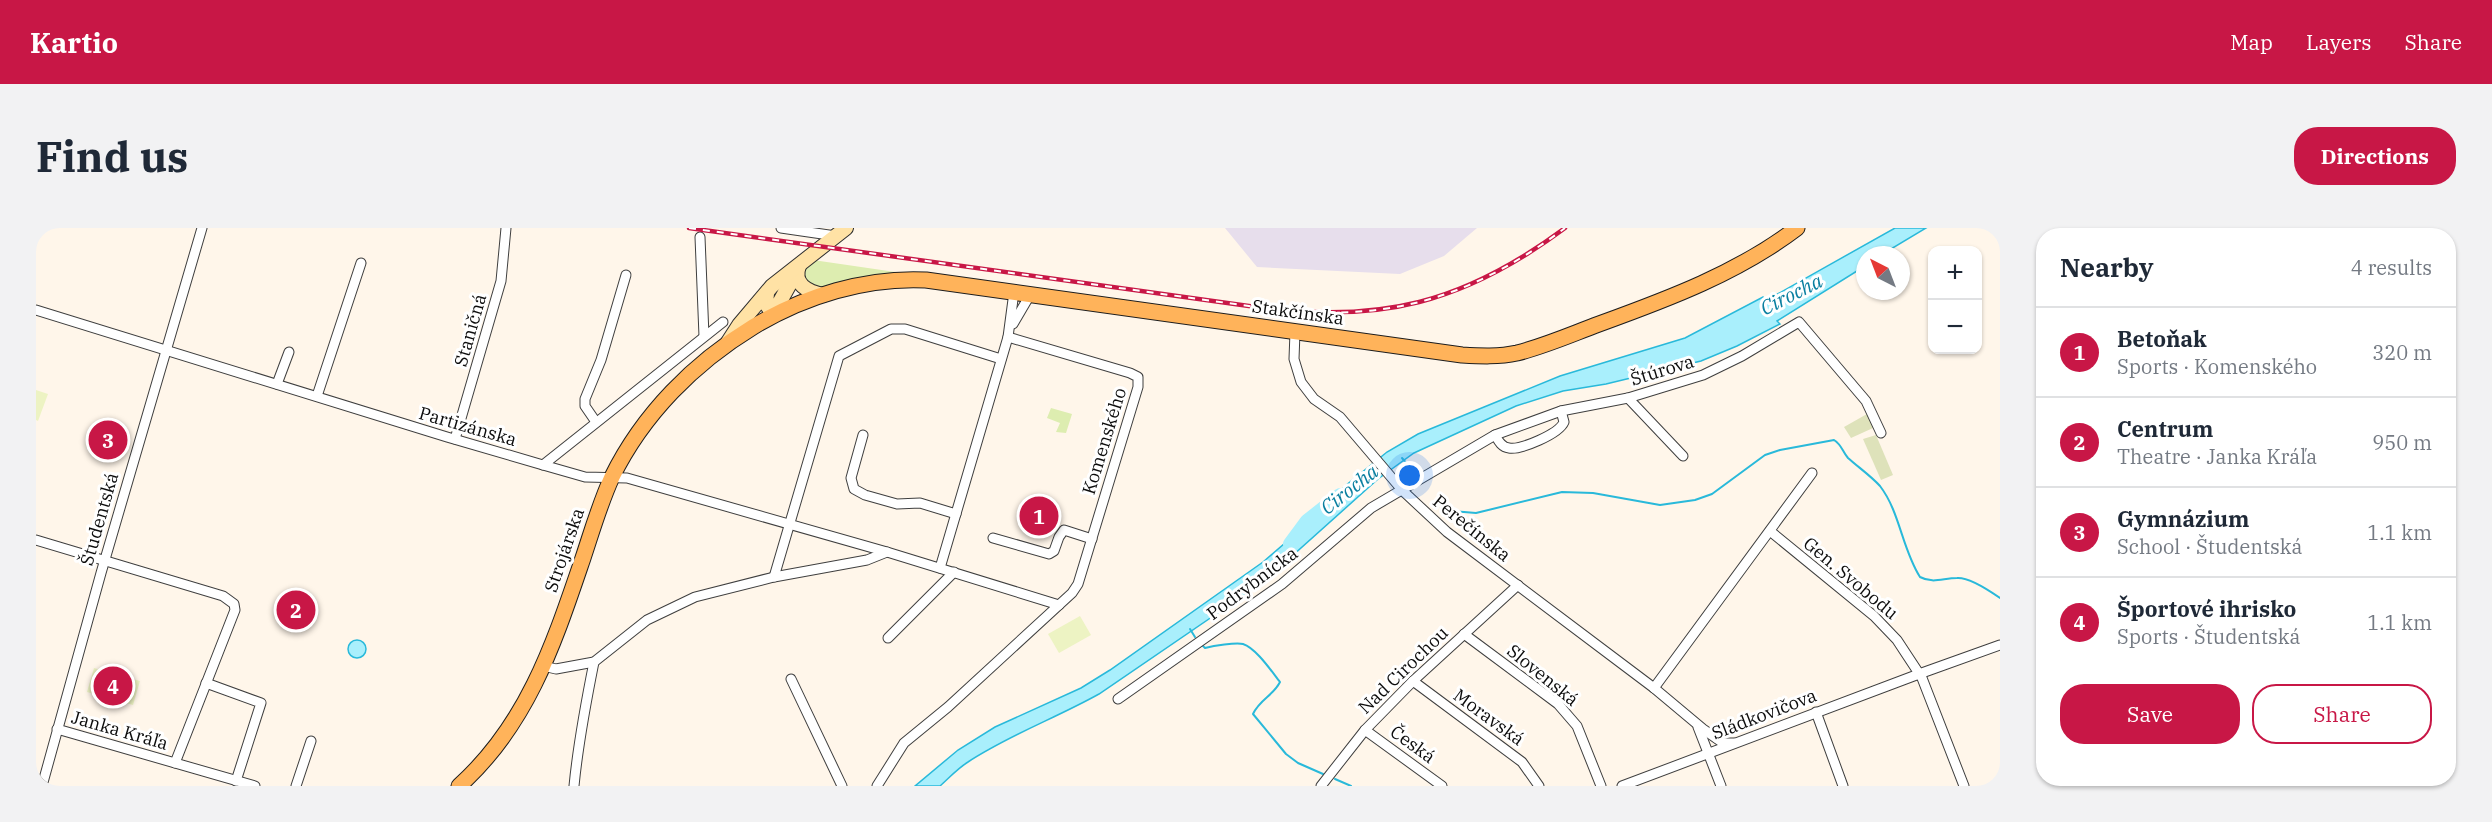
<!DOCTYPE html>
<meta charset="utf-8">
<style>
body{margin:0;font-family:"IBM Plex Serif",serif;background:#f2f2f3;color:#1f2937}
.controls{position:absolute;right:18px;top:18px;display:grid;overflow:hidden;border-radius:12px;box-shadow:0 2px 4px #0004}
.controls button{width:54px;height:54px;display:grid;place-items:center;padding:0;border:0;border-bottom:2px solid #e0e1e3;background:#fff;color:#1f2937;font:30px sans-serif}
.compass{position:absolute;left:1820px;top:18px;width:54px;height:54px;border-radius:50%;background:#fff;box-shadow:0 2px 4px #0004;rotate:318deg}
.you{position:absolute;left:1374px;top:248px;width:21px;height:21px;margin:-15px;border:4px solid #fff;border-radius:50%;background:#1a73e8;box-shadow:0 0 0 9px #1a73e833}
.badge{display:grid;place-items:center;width:39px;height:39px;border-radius:50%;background:#c81746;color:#fff;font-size:20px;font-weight:700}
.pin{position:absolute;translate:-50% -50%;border:3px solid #fff;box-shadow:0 2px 6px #0006}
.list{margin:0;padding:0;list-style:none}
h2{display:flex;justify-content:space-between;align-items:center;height:78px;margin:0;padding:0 24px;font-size:26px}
h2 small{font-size:20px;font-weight:400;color:#747a83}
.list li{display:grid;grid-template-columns:39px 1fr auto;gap:18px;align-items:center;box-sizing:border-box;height:90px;padding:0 24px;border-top:2px solid #e0e1e3}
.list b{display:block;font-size:22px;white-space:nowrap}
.list p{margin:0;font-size:20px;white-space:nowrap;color:#747a83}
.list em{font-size:20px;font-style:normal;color:#747a83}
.actions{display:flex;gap:12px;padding:18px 24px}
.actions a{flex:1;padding:14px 0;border:2px solid #c81746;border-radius:24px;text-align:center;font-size:21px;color:#c81746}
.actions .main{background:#c81746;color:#fff}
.map{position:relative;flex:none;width:1964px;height:558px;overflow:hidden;border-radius:24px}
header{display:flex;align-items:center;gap:36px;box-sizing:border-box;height:84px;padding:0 30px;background:#c81746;color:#fff}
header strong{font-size:28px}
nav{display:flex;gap:33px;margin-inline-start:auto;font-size:21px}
.intro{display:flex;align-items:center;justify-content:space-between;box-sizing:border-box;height:144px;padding:0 36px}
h1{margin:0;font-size:42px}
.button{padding:15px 27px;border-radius:24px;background:#c81746;color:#fff;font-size:21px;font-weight:700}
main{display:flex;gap:36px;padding:0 36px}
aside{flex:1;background:#fff;border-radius:24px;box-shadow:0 2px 4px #0004}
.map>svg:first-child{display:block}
.industrial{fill:#e7deec}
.green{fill:#ddedb0}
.cemetery{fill:#dee2ba}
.pitch{fill:#edf3c3}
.water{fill:#a9effc;stroke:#29b9da;stroke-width:1.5}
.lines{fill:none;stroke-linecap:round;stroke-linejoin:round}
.stream{stroke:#29b9da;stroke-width:2}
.river{stroke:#a9effc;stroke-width:14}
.street-casing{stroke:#3f3f3f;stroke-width:11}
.secondary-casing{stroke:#2e2e2e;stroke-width:16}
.primary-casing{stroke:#1d1d1d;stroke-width:17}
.street{stroke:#fff;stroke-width:9}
.secondary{stroke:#ffe2a5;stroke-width:14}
.primary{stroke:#ffb35a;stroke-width:15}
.rail-casing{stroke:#c81746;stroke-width:4.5}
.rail{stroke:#fff;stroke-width:2;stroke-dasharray:7;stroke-linecap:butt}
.labels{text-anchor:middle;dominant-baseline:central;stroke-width:6;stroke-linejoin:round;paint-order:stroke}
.street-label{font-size:18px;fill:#0c0c0c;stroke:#fff}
.water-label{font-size:20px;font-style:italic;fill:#0a7fa0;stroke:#fff}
</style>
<header>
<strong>Kartio</strong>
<nav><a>Map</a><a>Layers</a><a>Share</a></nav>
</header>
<div class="intro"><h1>Find us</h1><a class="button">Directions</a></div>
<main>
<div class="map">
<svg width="1964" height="558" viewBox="0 0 1964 558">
<rect width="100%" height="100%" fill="#fff6ea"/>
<polygon class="industrial" points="1189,0 1441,0 1408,28 1364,46 1221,39"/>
<g class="green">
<polygon points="777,32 873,46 782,61 768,51 769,41"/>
<polygon points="1015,180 1036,186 1030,205 1020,204 1024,195 1011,190"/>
</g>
<g class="cemetery">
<polygon points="1831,186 1837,200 1815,210 1808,199"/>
<polygon points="1840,207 1857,247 1845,252 1827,211"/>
</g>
<g class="pitch">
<polygon points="0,162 12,166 2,193 0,192"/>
<polygon points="991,273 1021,282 1014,302 986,293"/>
<polygon points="1044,388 1055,407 1023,425 1012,406"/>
<polygon points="58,440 104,453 97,477 51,464"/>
</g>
<g class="water">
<path d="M 1859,0 L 1890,0 L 1845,27 L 1829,27 L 1829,38 L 1741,93 L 1744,96 L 1701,118 L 1665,133 L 1570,156 L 1527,163 L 1480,178 L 1378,225 L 1342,251 L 1227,354 L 1063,466 C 1020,490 973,507 932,534 C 922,540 913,550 904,558 L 879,558 L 922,522 L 959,499 L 1045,460 L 1074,442 L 1227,334 L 1278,290 L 1309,258 L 1351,224 L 1382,206 L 1524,148 L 1649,110 L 1727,69 L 1729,72 L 1738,68 Z"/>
<circle cx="321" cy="421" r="9"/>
</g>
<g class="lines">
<g class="stream">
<polyline points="1366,230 1376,242"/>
<path d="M 1416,283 L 1440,285 L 1526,264 L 1557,265 L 1624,277 L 1659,272 L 1676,266 L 1729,227 L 1744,222 L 1798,212 C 1806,217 1806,223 1812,230 C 1822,239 1835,248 1844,258 C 1864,284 1866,321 1884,349 C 1897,356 1907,350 1921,350 C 1934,349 1954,363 1964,370"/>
<polyline points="1154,401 1159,409"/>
<path d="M 1166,417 L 1169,420 C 1177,418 1200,414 1207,416 C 1220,420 1236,444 1244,454 C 1237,468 1224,471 1217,486 L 1250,526 L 1262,535 L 1287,546"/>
<polyline points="1299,551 1315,558"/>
</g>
<polyline class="river" points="1254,316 1271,293 1304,267"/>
<g class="street-casing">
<g id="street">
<polyline points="745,0 800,8"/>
<polyline points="664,9 668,108"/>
<polyline points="0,82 411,209 507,237 549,249 591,250 851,324 1023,377"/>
<polyline points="977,96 994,67"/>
<polyline points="1259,104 1258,131 1265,154 1278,171 1304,189 1367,263 1411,304 1618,460 1667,501 1687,515 1698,515"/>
<polyline points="241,156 253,124"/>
<polyline points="281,168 325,35"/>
<polyline points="1592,170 1647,228"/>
<polyline points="560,194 549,178 549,171 565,132 590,47"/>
<polyline points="827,207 815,250 818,261 829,267 861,276 884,275 920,286"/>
<path d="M 1459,207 C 1462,212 1465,219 1473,220 C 1485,222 1523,206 1528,194 L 1525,183"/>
<polyline points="419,211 465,53 470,0"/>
<polyline points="507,237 687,94"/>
<polyline points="1734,303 1838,388 1861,412 1886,450 1928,558"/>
<polyline points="957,310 1013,326 1018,323 1023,309 1028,302 1056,311"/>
<polyline points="0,312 187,368 198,376 199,382 139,535"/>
<polyline points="904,340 972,109 978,64"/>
<polyline points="738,349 803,128 855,101 869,101 965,131"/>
<polyline points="1428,406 1522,476 1541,498 1565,558"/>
<polyline points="852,410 918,344"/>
<polyline points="507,438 520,441 558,434 611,392 659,369 738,349 831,332 851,324"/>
<polyline points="755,451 806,558"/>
<polyline points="1377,453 1486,534 1503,558"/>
<polyline points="170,455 225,475 200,553"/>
<polyline points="1618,460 1776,245"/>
<polyline points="1082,471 1246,356 1335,280 1459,207 1525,183 1592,170 1667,147 1706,128 1763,94 1830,173 1845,205"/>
<polyline points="1780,484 1807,558"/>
<polyline points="1662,499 1685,558"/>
<polyline points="21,501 219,558"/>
<polyline points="1329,502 1406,558"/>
<polyline points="6,558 65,345 166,0"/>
<polyline points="260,558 275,513"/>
<path d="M 538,558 C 542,516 550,474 558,434"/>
<polyline points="841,558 868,515 912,479 1036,365 1042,356 1102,159 1102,149 1094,145 972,109"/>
<polyline points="1285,558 1329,502 1377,453 1482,357"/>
<polyline points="1586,558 1883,446 1964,417"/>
</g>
</g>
<g class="secondary-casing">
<g id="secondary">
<path d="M 763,38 C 756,56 772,64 787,67"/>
<polyline points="731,65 730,76 737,86 761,43"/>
<polyline points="692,114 703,97 736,58 810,0"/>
</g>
</g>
<g class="primary-casing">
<path id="primary" d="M 423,558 C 492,496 518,415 547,330 C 556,303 564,275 576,249 C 607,186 658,135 717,99 C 768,68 830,49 890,52 L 1426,127 C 1444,128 1463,129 1481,125 C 1509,118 1536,106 1563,96 C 1632,71 1702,45 1761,0"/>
</g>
<use href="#street" class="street"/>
<use href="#secondary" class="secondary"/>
<use href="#primary" class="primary"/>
<g class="rail-casing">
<path id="rail" d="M 653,0 L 1220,79 C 1344,96 1428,75 1529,0"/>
</g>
<use href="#rail" class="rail"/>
</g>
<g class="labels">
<g class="street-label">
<text transform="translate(1262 84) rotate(8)">Stakčínska</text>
<text transform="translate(434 102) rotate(-74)">Staničná</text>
<text transform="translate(1626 142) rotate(-17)">Štúrova</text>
<text transform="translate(432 198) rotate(16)">Partizánska</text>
<text transform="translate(1068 213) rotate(-73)">Komenského</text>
<text transform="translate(63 291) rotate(-74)">Študentská</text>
<text transform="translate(1436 300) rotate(39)">Perečínska</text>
<text transform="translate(528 322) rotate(-71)">Strojárska</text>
<text transform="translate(1815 350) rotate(40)">Gen. Svobodu</text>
<text transform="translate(1216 355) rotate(-37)">Podrybnícka</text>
<text transform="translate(1367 442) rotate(-44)">Nad Cirochou</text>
<text transform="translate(1507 447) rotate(39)">Slovenská</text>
<text transform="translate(1728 486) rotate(-21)">Sládkovičova</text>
<text transform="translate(1453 489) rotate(36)">Moravská</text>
<text transform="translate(84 502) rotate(16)">Janka Kráľa</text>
<text transform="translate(1377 516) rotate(36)">Česká</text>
</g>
<g class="water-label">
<text transform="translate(1755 66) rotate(-27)">Cirocha</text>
<text transform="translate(1313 261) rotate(-38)">Cirocha</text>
</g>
</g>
</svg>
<div class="controls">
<button>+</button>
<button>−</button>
</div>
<svg class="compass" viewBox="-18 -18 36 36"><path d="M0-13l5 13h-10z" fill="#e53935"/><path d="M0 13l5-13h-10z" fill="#747a83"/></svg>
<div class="you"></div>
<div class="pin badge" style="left:1003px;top:288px">1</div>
<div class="pin badge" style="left:260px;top:382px">2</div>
<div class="pin badge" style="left:72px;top:212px">3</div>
<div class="pin badge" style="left:77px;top:458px">4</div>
</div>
<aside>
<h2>Nearby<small>4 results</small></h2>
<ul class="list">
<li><span class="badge">1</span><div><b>Betoňak</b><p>Sports · Komenského</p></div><em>320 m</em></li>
<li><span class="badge">2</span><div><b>Centrum</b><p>Theatre · Janka Kráľa</p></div><em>950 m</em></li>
<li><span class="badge">3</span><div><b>Gymnázium</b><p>School · Študentská</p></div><em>1.1 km</em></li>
<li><span class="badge">4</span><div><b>Športové ihrisko</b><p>Sports · Študentská</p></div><em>1.1 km</em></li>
</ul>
<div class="actions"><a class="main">Save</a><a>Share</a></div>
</aside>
</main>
